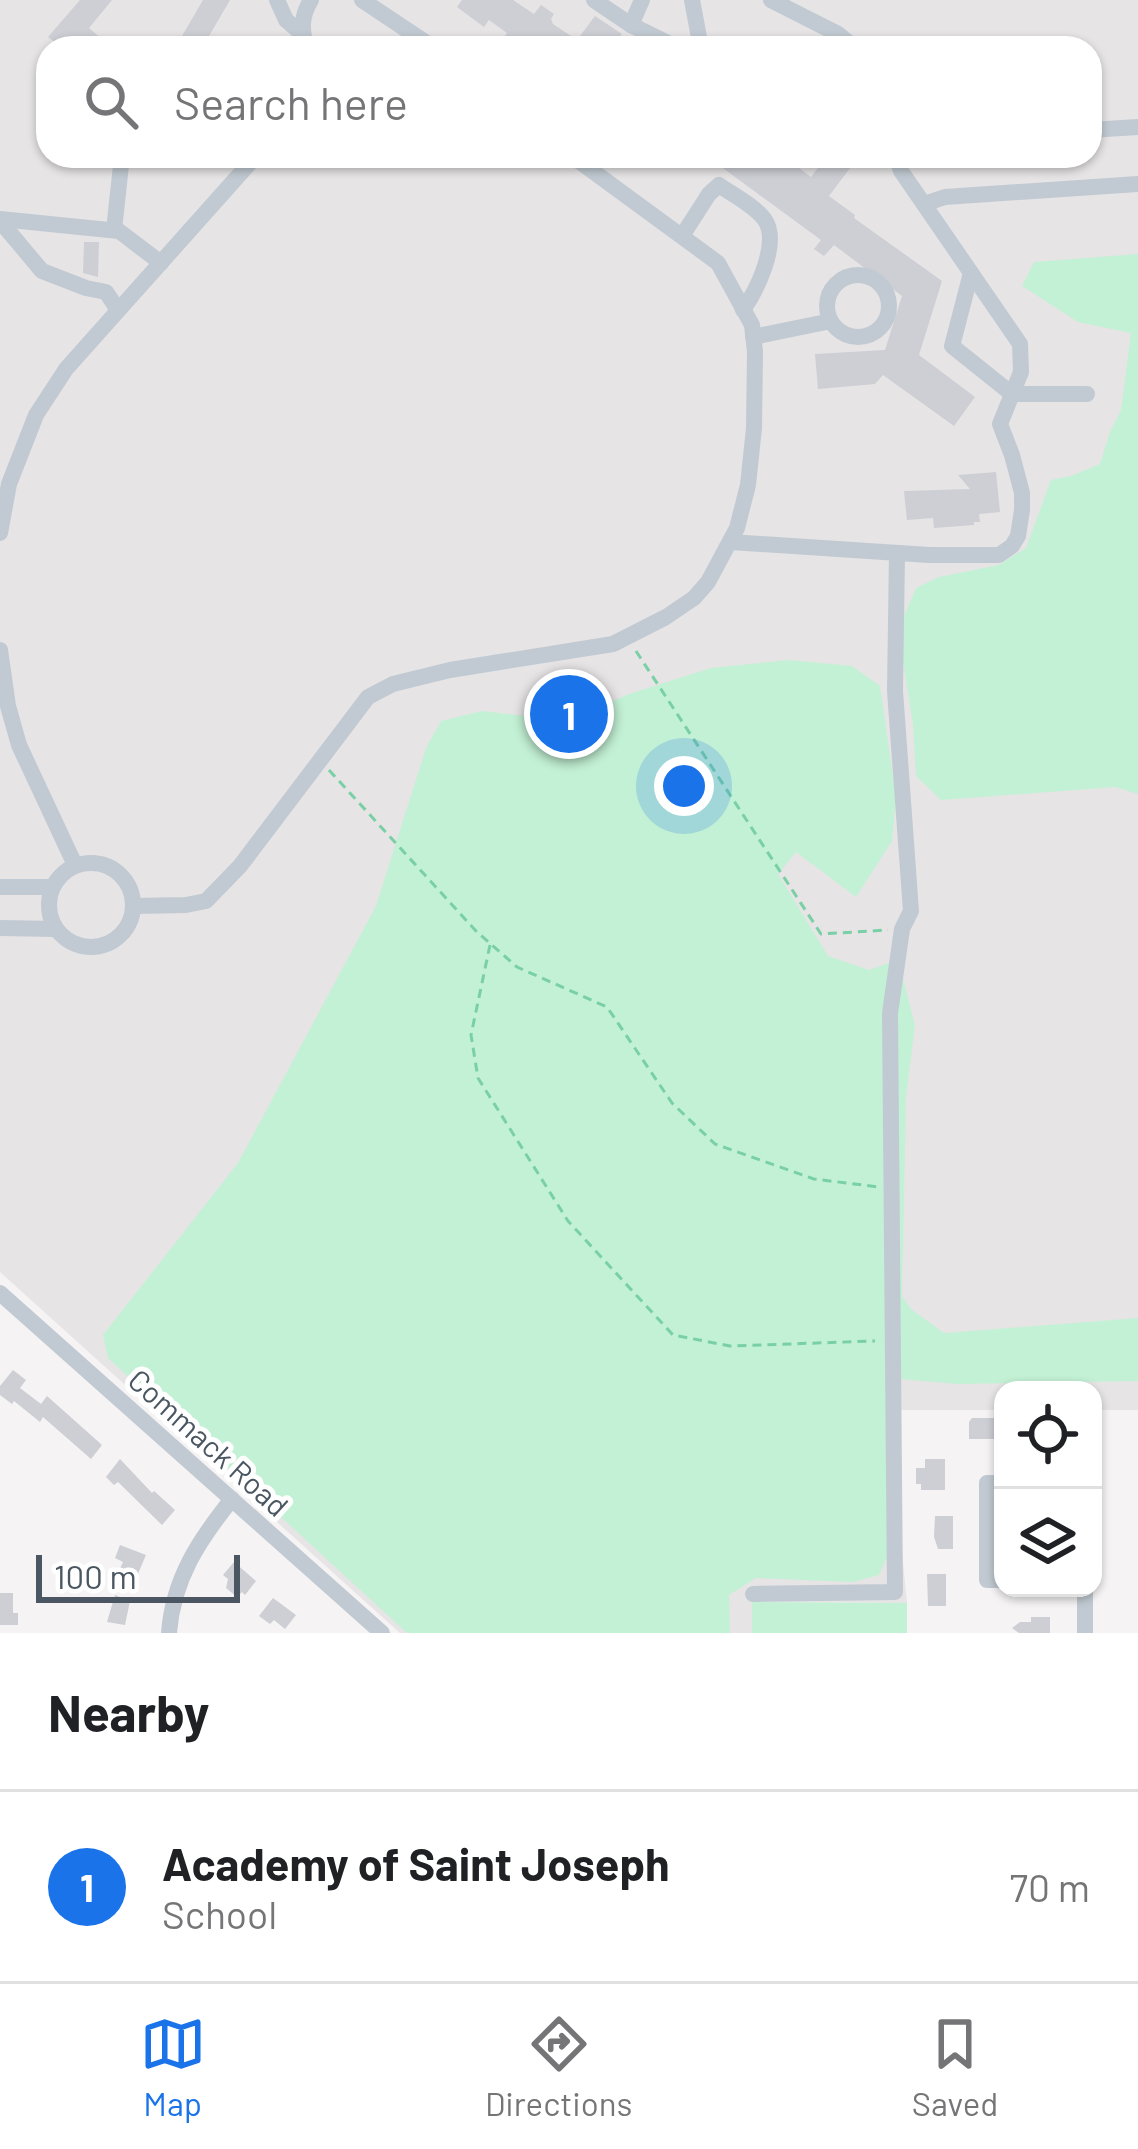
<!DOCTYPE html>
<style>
body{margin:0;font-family:Barlow,sans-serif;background:#f6f6f6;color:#202124}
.controls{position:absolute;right:36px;bottom:36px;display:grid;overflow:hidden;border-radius:24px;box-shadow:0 3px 9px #0004}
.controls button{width:108px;height:108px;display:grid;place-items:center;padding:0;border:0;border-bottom:3px solid #e0e0e0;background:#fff;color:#202124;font:60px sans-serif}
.scale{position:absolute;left:36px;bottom:30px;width:204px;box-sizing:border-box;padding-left:12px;border:6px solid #4a5661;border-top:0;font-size:33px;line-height:42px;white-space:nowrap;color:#4a5661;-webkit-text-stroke:9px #fff;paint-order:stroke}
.you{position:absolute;left:684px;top:786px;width:42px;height:42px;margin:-30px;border:9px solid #fff;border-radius:50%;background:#1a73e8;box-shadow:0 0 0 18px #1a73e833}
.badge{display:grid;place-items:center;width:78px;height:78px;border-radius:50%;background:#1a73e8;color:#fff;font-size:39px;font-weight:700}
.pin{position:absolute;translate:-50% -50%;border:6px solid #fff;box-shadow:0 3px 12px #0006}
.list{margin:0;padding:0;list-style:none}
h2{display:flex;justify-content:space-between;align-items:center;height:156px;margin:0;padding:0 48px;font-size:51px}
h2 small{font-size:39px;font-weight:400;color:#757577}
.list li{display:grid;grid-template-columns:78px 1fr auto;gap:36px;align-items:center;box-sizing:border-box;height:192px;padding:0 48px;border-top:3px solid #e0e0e0}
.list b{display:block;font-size:45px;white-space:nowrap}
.list p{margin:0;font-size:39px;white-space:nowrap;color:#757577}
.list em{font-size:39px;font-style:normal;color:#757577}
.icon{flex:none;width:66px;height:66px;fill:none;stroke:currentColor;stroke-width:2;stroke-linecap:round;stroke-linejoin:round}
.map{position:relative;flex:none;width:1138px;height:1633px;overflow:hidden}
.search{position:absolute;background:#fff;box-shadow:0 3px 9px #0004;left:36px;right:36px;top:36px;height:132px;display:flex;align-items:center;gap:30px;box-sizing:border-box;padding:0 42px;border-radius:36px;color:#757577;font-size:45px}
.sheet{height:348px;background:#fff}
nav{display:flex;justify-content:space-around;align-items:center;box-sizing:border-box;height:168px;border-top:3px solid #e0e0e0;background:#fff;font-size:33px;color:#757577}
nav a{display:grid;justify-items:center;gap:6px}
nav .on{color:#1a73e8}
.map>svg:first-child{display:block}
.education{fill:#e6e4e5;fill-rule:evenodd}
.green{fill:#c3f1d5}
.building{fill:#cdcfd5}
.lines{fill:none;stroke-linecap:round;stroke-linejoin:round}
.path{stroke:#7ad0a6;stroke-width:3;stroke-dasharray:9 6;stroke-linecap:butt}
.minor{stroke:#c1cad2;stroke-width:16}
.labels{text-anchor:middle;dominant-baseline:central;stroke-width:10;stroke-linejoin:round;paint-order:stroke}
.street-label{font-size:30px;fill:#4a5661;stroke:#fff}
</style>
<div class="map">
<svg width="1138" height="1633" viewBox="0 0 1138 1633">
<rect width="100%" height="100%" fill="#f5f3f3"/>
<path class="education" d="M 0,0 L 1138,0 L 1138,1410 L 1093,1410 L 1093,1390 L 1003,1390 L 1003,1410 L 888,1410 L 907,1603 L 753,1602 L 752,1633 L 400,1633 L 0,1272 ZM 48,48 L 1090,48 L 1090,156 L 48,156 Z"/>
<g class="green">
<polygon points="1138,254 1138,794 1116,787 941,800 916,776 913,724 898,630 916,588 939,577 999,565 1026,548 1051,480 1071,476 1100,464 1110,432 1121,410 1131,333 1078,322 1022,286 1034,262"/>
<polygon points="789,660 852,666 880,686 896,798 892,841 856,897 796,852 778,874 828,956 869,970 898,960 915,1025 906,1097 902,1296 911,1309 944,1333 1138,1318 1138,1381 958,1384 900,1379 887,1557 879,1575 853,1582 756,1578 729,1595 730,1633 407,1633 108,1358 103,1335 238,1163 376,906 426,748 441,721 482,711 568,721 629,694 711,668"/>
<polygon points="752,1602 907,1603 907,1633 752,1633"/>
</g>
<g class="building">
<polygon points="80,0 112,0 89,28 112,48 74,48 64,41 60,46 48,37"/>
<polygon points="203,0 230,0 202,48 175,48"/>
<polygon points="462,0 513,0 534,14 541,5 554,14 551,19 553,24 577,40 595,16 622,34 620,36 636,48 512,48 502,41 507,33 489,20 484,27 457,7"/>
<polygon points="727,156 783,156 811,177 827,156 859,156 829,196 855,215 854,218 942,281 919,355 975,397 954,426 883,375 875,384 818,389 815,354 885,350 902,296 834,245 824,256 814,249 821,240 720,166"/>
<polygon points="84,242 99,242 98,277 83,273"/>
<polygon points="996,472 1000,512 979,514 980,522 974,522 974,525 934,528 933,518 907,520 904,491 970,489 958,475"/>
<polygon points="13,1370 26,1380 20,1388 41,1404 47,1396 102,1445 91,1459 43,1417 40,1422 14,1401 12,1404 0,1395 0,1386"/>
<polygon points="972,1418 1000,1418 1000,1439 969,1439 969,1422"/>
<polygon points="120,1459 152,1493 154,1491 175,1510 162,1525 118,1482 114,1485 106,1477"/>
<polygon points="925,1459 945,1459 945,1490 921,1490 921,1484 916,1484 916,1468 925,1468"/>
<polygon points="935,1516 953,1516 953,1549 938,1549 934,1537"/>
<polygon points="120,1545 146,1555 134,1583 117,1575 123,1562 115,1558"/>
<polygon points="234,1562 256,1581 245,1595 242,1592 237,1597 226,1588 228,1579 223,1575"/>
<polygon points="927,1574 946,1574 946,1606 928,1606"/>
<polygon points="0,1593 13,1593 13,1613 18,1613 18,1625 0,1625"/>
<polygon points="115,1595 130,1601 125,1625 107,1622"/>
<polygon points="273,1598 296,1615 285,1629 274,1620 270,1624 259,1616"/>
<polygon points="1031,1617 1050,1617 1050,1633 1019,1633 1012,1628 1020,1622 1031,1622"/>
</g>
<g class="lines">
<g class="path">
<polyline points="636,651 821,934 888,930"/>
<polyline points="329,770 476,931 517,967 607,1007 672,1103 715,1144 814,1179 879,1187"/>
<polyline points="490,945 471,1035 478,1078 568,1221 673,1335 730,1346 875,1341"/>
</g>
<g class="minor">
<polyline points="277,0 286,20 302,34"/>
<polyline points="362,0 434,48"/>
<polyline points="594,0 631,25 642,0"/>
<polyline points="692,0 701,48"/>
<polyline points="771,0 838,34 855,48"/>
<polyline points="631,25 678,48"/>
<path d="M 307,48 C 301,30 301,16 311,0"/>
<polyline points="1090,130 1138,127"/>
<polyline points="924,204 945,197 1138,184"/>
<polyline points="0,219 119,231 161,263"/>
<polyline points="0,221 42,271 86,288 106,292 118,310"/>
<polyline points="114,230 122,156"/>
<path d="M 682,236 L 709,194 L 719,185 C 733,195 755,206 765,220 C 780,243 757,290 743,310"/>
<polyline points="971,273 952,346 1012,394 1087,394"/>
<circle cx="858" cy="306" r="31"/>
<polyline points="753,337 831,321"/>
<polyline points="0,533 9,484 36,415 66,369 256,156"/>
<polyline points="730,542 929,555 999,555 1012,546 1018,536 1022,510 1022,493 1012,455 1000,424 1021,372 1020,344 901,171 896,156"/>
<polyline points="0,650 8,706 19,745 75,865"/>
<circle cx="91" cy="905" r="42"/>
<polyline points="0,887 51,887"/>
<polyline points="134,906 186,905 206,901 240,866 368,697 393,684 450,670 613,644 666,617 694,598 708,582 737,528 748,485 754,428 755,352 752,325 718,263 572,156"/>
<polyline points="0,928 56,929"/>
<polyline points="0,1293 382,1633"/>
<polyline points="1003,1483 987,1483 987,1580 1003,1580"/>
<polyline points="753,1594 895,1592 890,1013 902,929 911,911 895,691 897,553"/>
<path d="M 169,1633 C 173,1579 199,1540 232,1499"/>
<polyline points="1085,1633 1085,1588"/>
</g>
</g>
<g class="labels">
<g class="street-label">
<text transform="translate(209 1442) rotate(42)">Commack Road</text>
</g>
</g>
</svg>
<div class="controls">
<button><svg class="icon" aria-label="locate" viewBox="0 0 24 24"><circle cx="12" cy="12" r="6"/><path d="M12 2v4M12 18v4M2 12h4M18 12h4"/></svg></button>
<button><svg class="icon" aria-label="layers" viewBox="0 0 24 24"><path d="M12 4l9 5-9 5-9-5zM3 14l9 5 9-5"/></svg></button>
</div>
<div class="scale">100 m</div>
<div class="you"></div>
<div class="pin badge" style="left:569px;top:714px">1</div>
<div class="search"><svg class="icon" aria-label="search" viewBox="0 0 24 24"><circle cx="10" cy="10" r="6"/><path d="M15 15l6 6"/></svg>Search here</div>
</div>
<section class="sheet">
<h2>Nearby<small></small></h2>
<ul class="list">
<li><span class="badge">1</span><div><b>Academy of Saint Joseph</b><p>School</p></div><em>70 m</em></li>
</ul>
</section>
<nav>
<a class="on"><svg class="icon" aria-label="map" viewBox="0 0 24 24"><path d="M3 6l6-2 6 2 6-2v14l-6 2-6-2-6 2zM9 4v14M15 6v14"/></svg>Map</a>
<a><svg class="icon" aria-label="directions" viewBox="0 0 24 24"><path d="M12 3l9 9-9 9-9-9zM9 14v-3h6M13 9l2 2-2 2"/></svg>Directions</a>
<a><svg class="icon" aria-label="saved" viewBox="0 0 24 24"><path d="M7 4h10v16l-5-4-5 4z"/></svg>Saved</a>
</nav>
